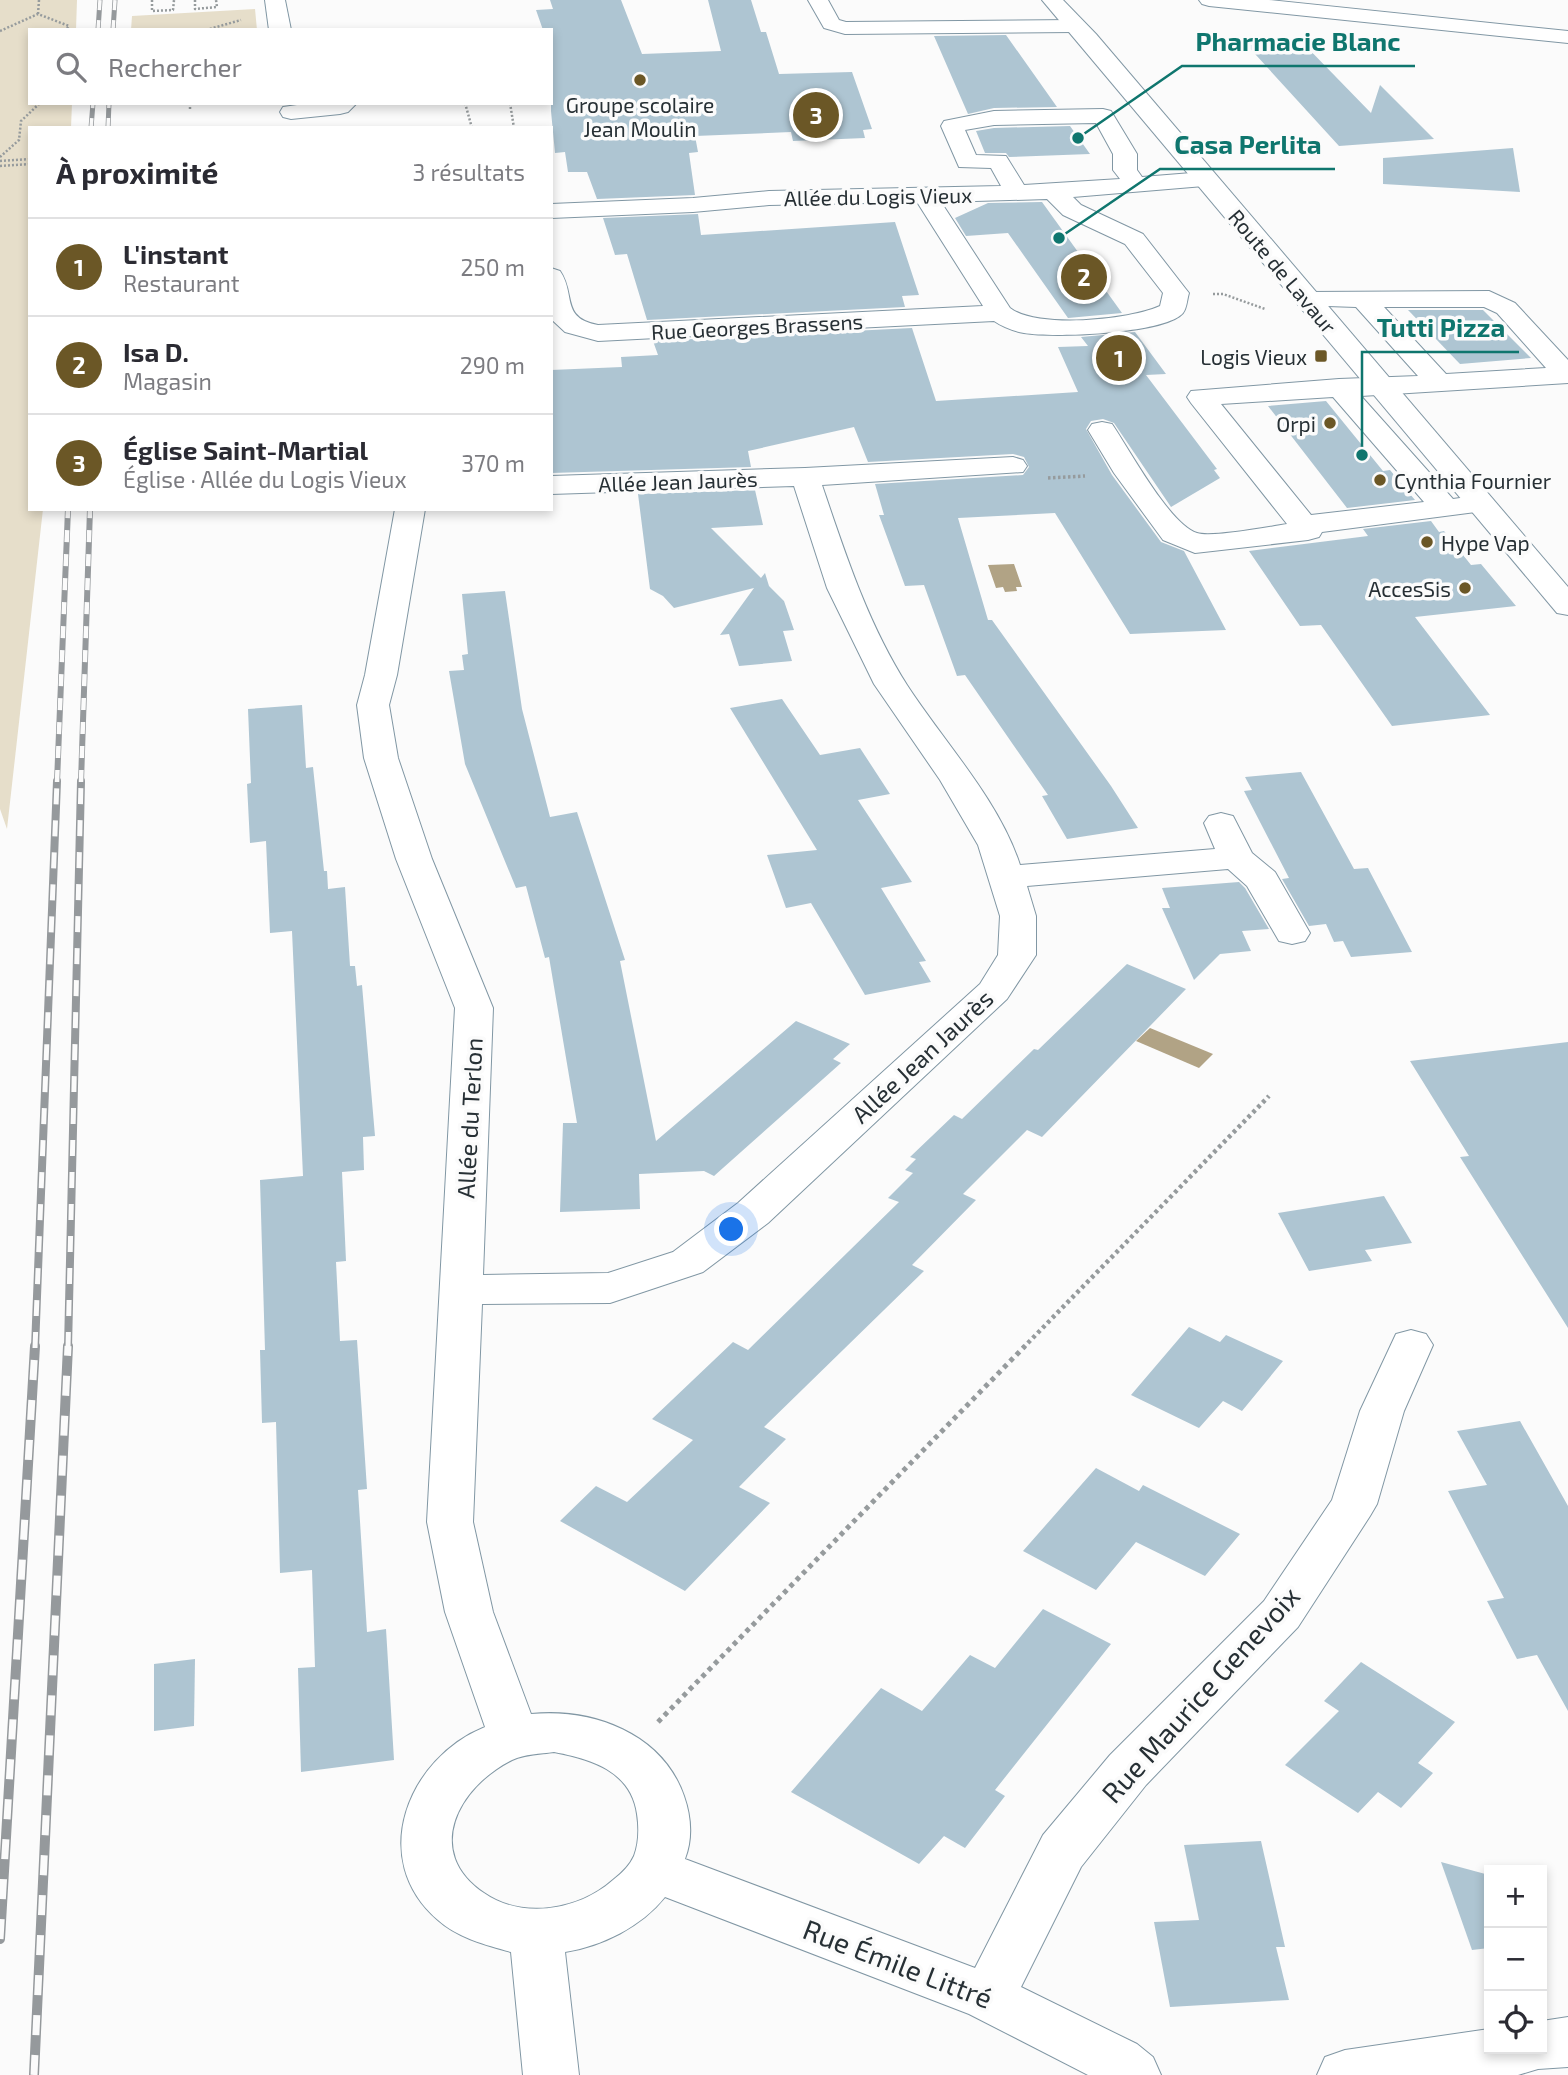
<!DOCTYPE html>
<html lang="fr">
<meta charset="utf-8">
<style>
body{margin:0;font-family:"Exo 2",sans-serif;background:#f7f7f7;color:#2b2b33}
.controls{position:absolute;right:21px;bottom:21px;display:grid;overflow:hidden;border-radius:0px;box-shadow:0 4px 10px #0003}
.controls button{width:63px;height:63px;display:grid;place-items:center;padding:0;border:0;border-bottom:2px solid #e1e1e2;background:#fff;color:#2b2b33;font:35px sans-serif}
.you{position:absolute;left:732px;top:1230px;width:24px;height:24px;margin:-18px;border:5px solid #fff;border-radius:50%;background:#1a73e8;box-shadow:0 0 0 10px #1a73e833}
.badge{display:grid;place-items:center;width:46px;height:46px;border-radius:50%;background:#6b5726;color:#fff;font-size:23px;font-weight:700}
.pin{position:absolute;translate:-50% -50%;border:4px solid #fff;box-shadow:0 2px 7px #0006}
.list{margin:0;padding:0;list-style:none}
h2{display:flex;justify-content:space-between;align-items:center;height:91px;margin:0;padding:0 28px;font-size:30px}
h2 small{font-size:23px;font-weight:400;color:#7c7c81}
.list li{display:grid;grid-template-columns:46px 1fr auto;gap:21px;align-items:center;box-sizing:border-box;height:98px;padding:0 28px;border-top:2px solid #e1e1e2}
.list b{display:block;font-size:26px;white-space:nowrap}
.list p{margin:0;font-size:23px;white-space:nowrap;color:#7c7c81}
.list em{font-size:23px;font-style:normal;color:#7c7c81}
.icon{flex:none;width:38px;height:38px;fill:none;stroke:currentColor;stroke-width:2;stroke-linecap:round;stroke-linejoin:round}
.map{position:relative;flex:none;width:1568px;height:2075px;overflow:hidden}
.search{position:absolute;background:#fff;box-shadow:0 4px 10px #0003;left:28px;top:28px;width:525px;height:77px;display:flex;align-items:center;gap:18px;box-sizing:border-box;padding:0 24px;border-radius:0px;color:#7c7c81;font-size:26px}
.panel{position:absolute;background:#fff;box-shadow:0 4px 10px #0003;left:28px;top:126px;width:525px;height:385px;border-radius:0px}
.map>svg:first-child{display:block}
.green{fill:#e6deca}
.water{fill:#b1a385}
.building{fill:#aec5d2}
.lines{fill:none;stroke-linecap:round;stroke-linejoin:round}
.minor-casing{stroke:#8197a4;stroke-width:2}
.major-casing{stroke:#8197a4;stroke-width:2}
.path-far3{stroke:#969b9d;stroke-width:2.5;stroke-dasharray:2 2;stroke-linecap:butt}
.path-far2{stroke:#969b9d;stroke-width:3.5;stroke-dasharray:2.5 2.5;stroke-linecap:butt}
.path-far1{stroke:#969b9d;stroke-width:4.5;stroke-dasharray:3.5 3.5;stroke-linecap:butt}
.path{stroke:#969b9d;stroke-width:5;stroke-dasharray:4.5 4.5;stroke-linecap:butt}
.minor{fill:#fff;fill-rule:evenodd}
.major{fill:#fff;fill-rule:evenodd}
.rail-far3-casing{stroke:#95999c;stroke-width:5}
.rail-far2-casing{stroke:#95999c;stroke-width:6}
.rail-far1-casing{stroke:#95999c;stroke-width:8}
.rail-casing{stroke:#95999c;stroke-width:10}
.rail-far3{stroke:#fbfbfb;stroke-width:3.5;stroke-dasharray:10;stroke-linecap:butt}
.rail-far2{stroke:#fbfbfb;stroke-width:4.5;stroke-dasharray:12;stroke-linecap:butt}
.rail-far1{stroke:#fbfbfb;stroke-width:5;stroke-dasharray:16;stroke-linecap:butt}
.rail{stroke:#fbfbfb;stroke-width:7;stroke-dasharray:20;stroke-linecap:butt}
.poi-dot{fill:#6b5726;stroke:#fbfbfb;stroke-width:2.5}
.labels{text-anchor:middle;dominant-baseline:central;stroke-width:7;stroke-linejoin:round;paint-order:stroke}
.far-poi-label{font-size:21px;fill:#273035;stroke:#fbfbfb;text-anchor:end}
.far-street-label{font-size:21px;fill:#273035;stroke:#fbfbfb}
.street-label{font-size:24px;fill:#273035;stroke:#fbfbfb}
.near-street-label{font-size:28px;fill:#273035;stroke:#fbfbfb}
.leader{fill:none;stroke:#0f766e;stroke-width:2.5}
.callout-dot{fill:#0f766e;stroke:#fbfbfb;stroke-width:2.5}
.callout-label{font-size:26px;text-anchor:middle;font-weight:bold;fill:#0f766e;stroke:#fbfbfb;stroke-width:7;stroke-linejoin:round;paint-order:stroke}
</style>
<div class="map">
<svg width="1568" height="2075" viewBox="0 0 1568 2075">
<rect width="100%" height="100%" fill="#fbfbfb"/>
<g class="green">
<polygon points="0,0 77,0 76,30 30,30 30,103 72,103 71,128 30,128 30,509 43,509 7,829 0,809"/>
<polygon points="255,9 257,30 131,30 132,16"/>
</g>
<g class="water">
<polygon points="1014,564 1022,587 1016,587 1017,591 1005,592 1003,587 996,588 988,565"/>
<polygon points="1150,1028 1213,1054 1199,1068 1136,1041"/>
</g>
<g class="building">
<polygon points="550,0 621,0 642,54 721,51 708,0 751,0 761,32 766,32 779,74 852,72 872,129 863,130 865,138 793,141 791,132 695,136 698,152 689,153 695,195 597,199 587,172 568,172 565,152 555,153 551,111 551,30 543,30 536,10 553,9"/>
<polygon points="1006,35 1057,107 994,108 968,114 934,36"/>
<polygon points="1300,40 1371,113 1380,85 1434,139 1339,146 1245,43"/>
<polygon points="1070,126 1090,154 1009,157 1006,153 985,153 976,131 994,128"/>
<polygon points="1513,148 1520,192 1383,184 1383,158"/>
<polygon points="1042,202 1122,313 1068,318 1008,233 966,236 955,218 988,203"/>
<polygon points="698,214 701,235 895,222 919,295 902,296 905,307 647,320 627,254 615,255 603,218"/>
<polygon points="1408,310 1483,310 1531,358 1460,364"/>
<polygon points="912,328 936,401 1078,392 1058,347 1088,346 1081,337 1135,332 1166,374 1146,375 1217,469 1214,470 1220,478 1171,507 1114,423 1103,419 1091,421 1086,429 1112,475 1161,542 1184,551 1226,630 1130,634 1055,513 958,518 988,620 992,620 1111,786 1138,828 1067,839 1042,796 1048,795 965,675 957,676 924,585 905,586 879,515 884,515 875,484 1023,475 1029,467 1024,457 1013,454 868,462 854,427 748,451 751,467 551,473 551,370 622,367 621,357 658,355 653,341"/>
<polygon points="1326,401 1383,471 1390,470 1415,500 1347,508 1268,406"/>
<polygon points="755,490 763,525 711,528 761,578 765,573 769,586 784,601 794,630 783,631 792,661 739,666 729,634 720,635 754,588 674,608 663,596 650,589 638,494"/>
<polygon points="1431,521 1439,532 1444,531 1471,565 1481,564 1516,606 1415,617 1490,715 1392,726 1321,625 1300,626 1249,551 1368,536 1363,529"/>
<polygon points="505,591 522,709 550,817 577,812 625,960 620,961 656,1141 796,1021 850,1044 833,1059 841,1063 714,1176 704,1171 639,1174 640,1209 560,1212 563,1123 577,1123 549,957 545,958 526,886 516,888 465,764 449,671 464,670 462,655 468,654 462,594"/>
<polygon points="782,699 820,755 860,748 890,794 858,800 912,882 881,888 926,961 919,962 931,982 865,995 811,903 786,908 767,855 817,850 730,708"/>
<polygon points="302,705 306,768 313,767 324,871 327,871 328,889 345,887 350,966 355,966 357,986 362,985 375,1136 363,1137 364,1170 342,1172 346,1261 336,1262 340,1341 357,1340 367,1489 358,1490 367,1632 386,1629 394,1760 301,1772 298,1668 315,1667 312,1570 280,1573 276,1422 262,1423 260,1350 265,1350 260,1180 303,1176 292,931 270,933 266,841 250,843 247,784 251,783 248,709"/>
<polygon points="1301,772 1354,869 1368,868 1412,952 1351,957 1343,941 1334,942 1326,924 1309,926 1282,879 1289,878 1244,791 1252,790 1245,777"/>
<polygon points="1239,882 1245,888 1269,929 1242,931 1251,951 1220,954 1194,980 1162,908 1170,908 1162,888"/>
<polygon points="1127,964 1186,989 1042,1137 1027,1130 963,1194 976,1200 912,1265 924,1271 764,1427 786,1439 739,1487 770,1503 685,1591 560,1521 596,1486 627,1502 693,1440 652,1419 733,1342 748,1350 899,1202 888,1198 913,1173 905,1170 916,1159 910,1157 954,1115 962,1119 1034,1049 1038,1050"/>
<polygon points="1568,1042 1568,1328 1460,1157 1469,1156 1410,1061"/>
<polygon points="1384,1196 1412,1243 1365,1250 1372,1261 1309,1271 1278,1213"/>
<polygon points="1189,1327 1220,1342 1226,1335 1283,1361 1242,1411 1223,1401 1199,1428 1131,1395"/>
<polygon points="1520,1421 1568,1506 1568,1711 1537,1655 1517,1659 1487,1601 1504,1598 1448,1491 1487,1485 1457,1431"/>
<polygon points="1096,1468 1139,1491 1143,1485 1240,1534 1205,1576 1136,1542 1096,1590 1023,1551"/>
<polygon points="1043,1609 1111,1644 995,1790 1005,1796 965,1848 944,1836 919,1864 791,1792 881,1688 922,1711 970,1655 995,1668"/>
<polygon points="195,1659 194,1726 154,1731 154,1664"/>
<polygon points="1361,1662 1455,1722 1418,1763 1433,1773 1401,1808 1378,1792 1358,1813 1285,1765 1339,1711 1324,1701"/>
<polygon points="1261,1841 1285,1947 1276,1947 1289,2000 1170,2007 1154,1922 1199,1920 1184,1845"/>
<polygon points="1441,1862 1489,1875 1489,1948 1472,1950"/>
</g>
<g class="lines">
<g class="minor-casing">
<g id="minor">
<polygon points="265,0 285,0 291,30 269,30"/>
<polygon points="808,0 828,0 839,20 846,22 1074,20 1081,22 1085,26 1081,30 1074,32 845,34 824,28"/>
<polygon points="1199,0 1269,0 1568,31 1568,43 1209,6 1202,4"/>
<polygon points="311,103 357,103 348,112 340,114 291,119 283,117 280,112 283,107"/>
<path d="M 1103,109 L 1111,111 L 1137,154 L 1137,170 L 1142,177 L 1204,172 L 1212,174 L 1216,179 L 1212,184 L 1204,186 L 1073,197 L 1081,205 L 1143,234 L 1185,288 L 1189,293 C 1187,299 1187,308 1183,313 C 1165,334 1052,338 1024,333 C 1013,331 1003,327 994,321 L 598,341 L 565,332 L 551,319 L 551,268 L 560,271 C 576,294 560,318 598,325 L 983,306 L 917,202 L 769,205 L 693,212 L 551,218 L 551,204 L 693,198 L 769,191 L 1001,186 L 991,168 L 959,167 L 941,126 L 944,121 L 994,111 ZM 1096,123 L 1113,154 L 1113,170 L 1120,179 L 1024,185 L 1006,156 L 976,155 L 965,130 L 994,125 ZM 1047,199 L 1063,215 L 1125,244 L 1163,293 L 1160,306 C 1129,320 1037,329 1010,308 L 941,202 Z"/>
<path d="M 1489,291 L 1515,303 L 1568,360 L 1568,383 L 1361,396 L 1453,499 L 1481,495 L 1491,498 L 1496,504 L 1491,510 L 1322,532 L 1319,537 L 1308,540 L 1195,553 L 1163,540 L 1114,473 L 1088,430 L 1092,424 L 1102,422 L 1112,424 C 1129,449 1170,525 1197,533 C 1211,538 1269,527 1287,524 L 1191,403 L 1187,397 L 1191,391 L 1339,379 L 1418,376 L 1356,307 L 1299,305 L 1295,300 L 1299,295 L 1308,292 ZM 1384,307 L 1484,307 L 1497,313 L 1546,368 L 1446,374 ZM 1333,397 L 1424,502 L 1311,515 L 1221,404 Z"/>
<path d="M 1013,457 L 1023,460 L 1027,466 L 1023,472 L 822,485 C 845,553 868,624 907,685 C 944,742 999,800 1020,865 L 1215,849 L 1204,823 L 1209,816 L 1221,813 L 1233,816 L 1252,853 L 1275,872 L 1310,933 L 1305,941 L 1292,944 L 1279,941 L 1247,886 L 1228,869 L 1027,886 L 1036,916 L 1036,955 L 1007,999 L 768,1223 L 703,1272 L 610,1303 L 482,1304 L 473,1522 L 493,1612 L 531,1714 C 593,1708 662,1733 684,1796 C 691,1816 693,1838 685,1859 L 975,1968 L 1043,1835 L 1110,1755 L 1264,1601 L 1332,1500 L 1360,1411 L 1396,1334 L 1411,1330 L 1426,1334 L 1433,1345 L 1404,1411 L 1377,1504 L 1370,1516 L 1298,1627 L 1146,1785 L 1081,1867 L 1021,1987 L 1137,2044 L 1153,2057 L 1161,2075 L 1088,2075 L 969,2014 L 665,1897 C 641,1927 602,1946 565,1952 L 579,2075 L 523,2075 L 511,1952 C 486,1945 458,1938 438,1920 C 367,1859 408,1758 485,1727 L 445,1612 L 427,1522 L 455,1008 L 396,859 L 364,758 L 357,705 L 365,675 L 395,509 L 425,509 L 397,675 L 389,705 L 398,758 L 432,859 L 493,1008 L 483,1275 L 608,1273 L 673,1252 L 738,1203 L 980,984 L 998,955 L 1000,916 L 978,845 L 940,780 L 874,684 L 827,588 L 794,486 L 551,494 L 551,476 L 805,468 ZM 554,1752 C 591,1759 631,1771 637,1814 C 639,1827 639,1843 634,1856 C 630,1865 621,1874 613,1880 C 579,1910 523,1920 484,1893 C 423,1852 458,1787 512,1760 C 525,1754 540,1754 554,1752 Z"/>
<polygon points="1568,2017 1568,2067 1538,2069 1518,2075 1317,2075 1325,2057 1345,2050 1489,2029 1489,2049 1542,2049 1542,2021"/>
</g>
</g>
<g class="major-casing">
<polygon id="major" points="1042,0 1063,0 1096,34 1568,587 1568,615 1557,613"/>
</g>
<g class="path-far3">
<polyline points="152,0 152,11 173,10 174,0"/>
<polyline points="195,0 195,9 217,7 216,0"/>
<polyline points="38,14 39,0"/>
<polyline points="206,30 241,20"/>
<polyline points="0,31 38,14 69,26 66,30"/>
<polyline points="190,103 190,109"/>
<polyline points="465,103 472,128"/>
<polyline points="510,103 514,128"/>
<polyline points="0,157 19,140 21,121 40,103"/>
<polyline points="0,161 30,159"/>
<polyline points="0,166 30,164"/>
<polyline points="1213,294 1223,294 1265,309"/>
</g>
<polyline class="path-far2" points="1048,478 1085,476"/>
<polyline class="path-far1" points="1023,1348 1269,1096"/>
<polyline class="path" points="658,1722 1025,1346"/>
<use href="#minor" class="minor"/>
<use href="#major" class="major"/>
<g class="rail-far3-casing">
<g id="rail-far3">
<polyline points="98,30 100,0"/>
<polyline points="113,30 115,0"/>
<polyline points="91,128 93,103"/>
<polyline points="108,128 109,103"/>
</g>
</g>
<g class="rail-far2-casing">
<g id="rail-far2">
<polyline points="57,782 68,509"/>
<polyline points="81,782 90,509"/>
</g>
</g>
<g class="rail-far1-casing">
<g id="rail-far1">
<polyline points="35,1348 57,781"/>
<polyline points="68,1348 81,781"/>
</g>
</g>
<g class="rail-casing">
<g id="rail">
<polyline points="0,1939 35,1346"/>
<polyline points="34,2075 68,1346"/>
</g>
</g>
<use href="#rail-far3" class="rail-far3"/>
<use href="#rail-far2" class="rail-far2"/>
<use href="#rail-far1" class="rail-far1"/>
<use href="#rail" class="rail"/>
</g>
<g class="poi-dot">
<circle cx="640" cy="80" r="7"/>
<rect x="1314" y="349" width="14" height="14" rx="3.5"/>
<circle cx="1330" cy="423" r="7"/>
<circle cx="1380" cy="480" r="7"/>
<circle cx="1427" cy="542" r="7"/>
<circle cx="1465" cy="588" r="7"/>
</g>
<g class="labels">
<g class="far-poi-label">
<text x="640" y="104" text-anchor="middle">Groupe scolaire<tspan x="640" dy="24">Jean Moulin</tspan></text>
<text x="1307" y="356">Logis Vieux</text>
<text x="1316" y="423">Orpi</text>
<text x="1394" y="480" text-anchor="start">Cynthia Fournier</text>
<text x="1441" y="542" text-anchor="start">Hype Vap</text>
<text x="1451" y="588">AccesSis</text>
</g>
<g class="far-street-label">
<text transform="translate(878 196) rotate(-1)">Allée du Logis Vieux</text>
<text transform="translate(1283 271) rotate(50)">Route de Lavaur</text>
<text transform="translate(757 326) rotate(-3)">Rue Georges Brassens</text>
<text transform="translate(678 481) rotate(-2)">Allée Jean Jaurès</text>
</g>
<g class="street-label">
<text transform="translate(922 1056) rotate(-43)">Allée Jean Jaurès</text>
<text transform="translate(469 1118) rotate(-87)">Allée du Terlon</text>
</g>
<g class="near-street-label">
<text transform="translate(1200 1694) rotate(-48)">Rue Maurice Genevoix</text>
<text transform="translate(898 1963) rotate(21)">Rue Émile Littré</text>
</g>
</g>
<path class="leader" d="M1078 138L1182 66H1415M1059 238L1160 169H1335M1362 455L1362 352H1519"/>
<g class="callout-dot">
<circle cx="1078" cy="138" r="7"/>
<circle cx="1059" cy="238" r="7"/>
<circle cx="1362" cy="455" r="7"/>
</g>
<g class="callout-label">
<text x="1298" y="51">Pharmacie Blanc</text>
<text x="1248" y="154">Casa Perlita</text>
<text x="1441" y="337">Tutti Pizza</text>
</g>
</svg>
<div class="controls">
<button>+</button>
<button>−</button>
<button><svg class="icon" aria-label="locate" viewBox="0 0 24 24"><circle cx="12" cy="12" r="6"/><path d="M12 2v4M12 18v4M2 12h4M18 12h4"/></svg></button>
</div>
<div class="you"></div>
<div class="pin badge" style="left:1119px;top:358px">1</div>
<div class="pin badge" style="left:1084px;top:277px">2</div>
<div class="pin badge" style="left:816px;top:115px">3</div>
<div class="search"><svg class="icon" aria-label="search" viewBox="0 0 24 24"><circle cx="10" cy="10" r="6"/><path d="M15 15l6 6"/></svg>Rechercher</div>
<section class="panel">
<h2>À proximité<small>3 résultats</small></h2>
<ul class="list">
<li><span class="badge">1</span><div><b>L'instant</b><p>Restaurant</p></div><em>250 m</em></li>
<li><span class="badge">2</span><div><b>Isa D.</b><p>Magasin</p></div><em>290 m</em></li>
<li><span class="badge">3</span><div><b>Église Saint-Martial</b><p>Église · Allée du Logis Vieux</p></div><em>370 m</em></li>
</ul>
</section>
</div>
